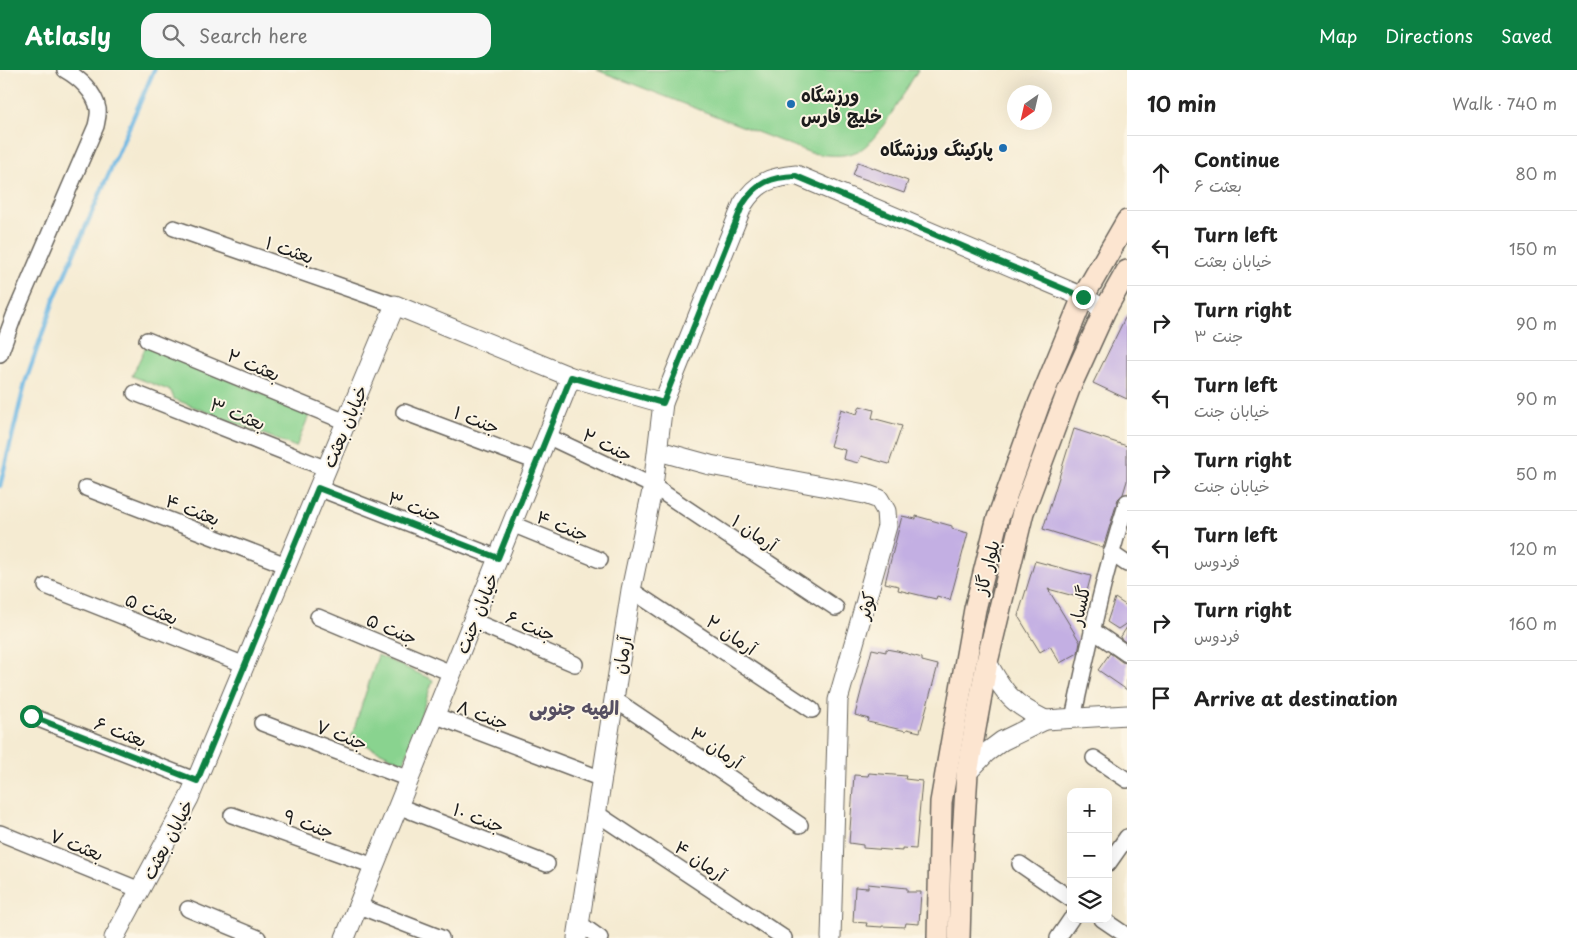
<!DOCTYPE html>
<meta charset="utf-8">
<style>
body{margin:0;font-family:"Playpen Sans","Playpen Sans Arabic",sans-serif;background:#f6f6f6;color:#222}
.controls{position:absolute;right:15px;bottom:15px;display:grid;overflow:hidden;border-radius:10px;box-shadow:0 5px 20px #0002}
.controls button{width:45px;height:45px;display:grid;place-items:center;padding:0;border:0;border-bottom:1px solid #e0e0e0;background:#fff;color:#222;font:25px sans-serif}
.compass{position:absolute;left:1007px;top:15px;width:45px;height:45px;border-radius:50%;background:#fff;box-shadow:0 5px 20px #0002;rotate:214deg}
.stop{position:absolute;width:15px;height:15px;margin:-11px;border:4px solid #0b8043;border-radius:50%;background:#fff}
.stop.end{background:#0b8043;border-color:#fff;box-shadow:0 1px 5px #0008}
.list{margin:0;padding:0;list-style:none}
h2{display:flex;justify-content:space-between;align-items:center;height:65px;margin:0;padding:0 20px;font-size:21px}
h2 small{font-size:16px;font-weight:400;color:#767676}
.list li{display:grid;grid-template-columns:32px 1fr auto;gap:15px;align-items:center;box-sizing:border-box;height:75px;padding:0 20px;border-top:1px solid #e0e0e0}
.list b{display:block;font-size:19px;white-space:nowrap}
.list p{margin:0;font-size:16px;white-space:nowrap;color:#767676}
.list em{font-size:16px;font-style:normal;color:#767676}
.icon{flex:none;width:28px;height:28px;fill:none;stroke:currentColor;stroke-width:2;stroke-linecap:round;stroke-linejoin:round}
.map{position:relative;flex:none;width:1127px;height:868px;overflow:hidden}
header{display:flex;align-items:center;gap:30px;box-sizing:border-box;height:70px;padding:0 25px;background:#0b8043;color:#fff}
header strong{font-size:24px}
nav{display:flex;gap:28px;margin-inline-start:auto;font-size:18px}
.search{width:350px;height:45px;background:#f6f6f6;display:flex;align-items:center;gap:12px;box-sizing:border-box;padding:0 18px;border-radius:15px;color:#767676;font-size:19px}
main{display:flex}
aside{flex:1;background:#fff}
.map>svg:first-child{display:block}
.green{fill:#89d38f;stroke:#527856}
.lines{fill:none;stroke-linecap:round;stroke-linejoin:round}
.stream{stroke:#6ab6e3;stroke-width:4.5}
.building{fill:#c3afe3}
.minor-casing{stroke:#68645c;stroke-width:18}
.tertiary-casing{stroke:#68645c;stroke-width:21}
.secondary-casing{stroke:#68645c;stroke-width:24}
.minor{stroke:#fff;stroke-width:15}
.tertiary{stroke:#fff;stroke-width:19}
.secondary{stroke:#fce5d0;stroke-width:21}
.route{stroke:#0b8043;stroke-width:6}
.poi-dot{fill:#1f6fb2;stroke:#fcf5e5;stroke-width:2}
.labels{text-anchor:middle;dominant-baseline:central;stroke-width:4;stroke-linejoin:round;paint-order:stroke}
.poi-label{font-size:18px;font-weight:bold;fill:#1c1c1c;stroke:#fcf5e5;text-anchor:start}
.street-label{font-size:18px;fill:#1c1c1c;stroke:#fcf5e5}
.neighbourhood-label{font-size:19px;font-weight:bold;fill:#564f62;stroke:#fcf5e5}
</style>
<header>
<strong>Atlasly</strong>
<div class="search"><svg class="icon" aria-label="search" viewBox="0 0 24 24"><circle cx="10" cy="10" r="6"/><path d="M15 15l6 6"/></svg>Search here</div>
<nav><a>Map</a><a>Directions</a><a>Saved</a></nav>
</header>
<main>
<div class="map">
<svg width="1127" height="868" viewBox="0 0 1127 868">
<rect width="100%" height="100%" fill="#fcf5e5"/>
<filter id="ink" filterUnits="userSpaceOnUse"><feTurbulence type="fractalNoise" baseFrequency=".02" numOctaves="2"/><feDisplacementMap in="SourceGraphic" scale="10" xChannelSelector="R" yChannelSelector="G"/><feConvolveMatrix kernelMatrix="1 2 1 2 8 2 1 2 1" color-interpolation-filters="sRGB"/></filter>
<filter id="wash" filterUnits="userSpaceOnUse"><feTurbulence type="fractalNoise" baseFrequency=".0096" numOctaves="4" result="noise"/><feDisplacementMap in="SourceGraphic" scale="20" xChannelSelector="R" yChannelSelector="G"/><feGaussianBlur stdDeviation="1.12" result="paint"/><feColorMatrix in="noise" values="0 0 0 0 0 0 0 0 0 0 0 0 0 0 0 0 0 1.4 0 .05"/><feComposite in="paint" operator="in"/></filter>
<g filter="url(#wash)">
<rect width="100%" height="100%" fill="#f5ebd2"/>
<g class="green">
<path d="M 597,0 L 918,0 C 906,19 877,73 858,81 C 843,88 826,85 811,83 Z"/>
<polygon points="146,276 310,343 296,377 174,329 171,321 132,306"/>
<polygon points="378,585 433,610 404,693 351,668"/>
</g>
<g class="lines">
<polyline class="stream" points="0,416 25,313 55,227 154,0"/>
</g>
<g id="blocks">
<g class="building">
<polygon points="858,92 908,111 904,123 853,105"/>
<polygon points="1127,244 1127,329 1093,313"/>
<polygon points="860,336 874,340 872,348 902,356 889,394 861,386 858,393 843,389 845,380 830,376 841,339 857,344"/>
<polygon points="1074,359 1127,376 1127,411 1123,424 1118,429 1103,478 1043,459"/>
<polygon points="902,446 916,449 916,446 927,449 952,456 952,459 968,463 950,530 937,526 936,529 898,520 899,516 885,513"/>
<polygon points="1035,491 1091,506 1085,529 1048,519 1080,572 1078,583 1060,593 1050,576 1040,582 1018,546"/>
<polygon points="1115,528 1127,536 1127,553 1118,559 1107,552"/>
<polygon points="1127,557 1127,573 1120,568"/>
<polygon points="872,579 886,582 886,579 897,581 922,588 922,591 938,595 920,662 907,659 906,661 868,652 869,649 855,645"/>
<polygon points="1110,583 1122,592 1127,593 1127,620 1098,600"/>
<polygon points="869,703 906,706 905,709 922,711 916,779 902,778 902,781 863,778 863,775 849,773 854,705 868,706"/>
<polygon points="868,814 907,818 907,822 921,822 919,854 906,853 905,857 882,856 882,857 866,856 867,853 853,852 855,817 868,818"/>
</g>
</g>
</g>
<g filter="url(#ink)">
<use href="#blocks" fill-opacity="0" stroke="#68645c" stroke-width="1"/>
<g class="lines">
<g class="minor-casing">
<g id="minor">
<polyline points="174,158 395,235"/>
<polyline points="147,270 346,352"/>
<path d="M 0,284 L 14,246 L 96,56 C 97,51 99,44 98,39 C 95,22 79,8 65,0"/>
<polyline points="135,323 327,399"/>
<polyline points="404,342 537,392"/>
<polyline points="547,366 653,416 836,538"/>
<polyline points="86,418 286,495"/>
<polyline points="318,418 498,488"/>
<polyline points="512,454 600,490"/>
<polyline points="1111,483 1127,494"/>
<polyline points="46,516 245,595"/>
<polyline points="631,520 812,640"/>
<polyline points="318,547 451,603"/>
<polyline points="473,551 575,594"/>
<polyline points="1092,560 1127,584"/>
<polyline points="614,629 800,755"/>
<polyline points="434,645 602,709"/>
<polyline points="31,646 197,711"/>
<path d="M 1073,648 C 1089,575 1104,503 1127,432"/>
<polyline points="262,653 409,709"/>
<polyline points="1094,688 1127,710"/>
<polyline points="398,736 547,794"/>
<polyline points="596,743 784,868"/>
<polyline points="232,745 374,796"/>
<polyline points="0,763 140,820"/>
<polyline points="1020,794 1071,829"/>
<polyline points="1108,794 1127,767"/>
<polyline points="359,836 441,868"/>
<polyline points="188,839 258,868"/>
<polyline points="1102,849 1127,866"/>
<polyline points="579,853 600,868"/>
<polyline points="1058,868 1071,849"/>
</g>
</g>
<g class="tertiary-casing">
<g id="tertiary">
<polyline points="659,381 710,395 865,424 879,429 886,441 887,456 838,630 831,868"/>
<polyline points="1045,650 1127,645"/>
<path d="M 967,703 L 986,683 L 1002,671 L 1045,650 C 1012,634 1004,623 987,592"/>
<polyline points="114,868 189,728 395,235 571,307"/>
<polyline points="345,868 571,307 663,333"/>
<path d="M 577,868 L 631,520 L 653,416 L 663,333 L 743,134 C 757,112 771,107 796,105 L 1083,227 L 1105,240"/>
</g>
</g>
<g class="secondary-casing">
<g id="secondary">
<polyline points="938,868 941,732 975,539 997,451 1039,334 1083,227 1127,151"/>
<polyline points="959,868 961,798 967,703 987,592 1023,442 1069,319 1105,240 1127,201"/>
</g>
</g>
<use href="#minor" class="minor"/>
<use href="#tertiary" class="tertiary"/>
<use href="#secondary" class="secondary"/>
</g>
</g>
<g class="lines" filter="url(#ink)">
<path class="route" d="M 31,646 L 197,711 L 318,418 L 498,488 L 571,307 L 663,333 L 743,134 C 757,112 771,107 796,106 L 1083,227"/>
</g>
<g class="poi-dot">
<circle cx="791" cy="34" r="5"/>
<circle cx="1003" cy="78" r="5"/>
</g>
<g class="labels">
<g class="poi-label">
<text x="801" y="24">ورزشگاه<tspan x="801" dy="21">خلیج فارس</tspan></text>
<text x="993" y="78" text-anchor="end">پارکینگ ورزشگاه</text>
</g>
<g class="street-label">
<text transform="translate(290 179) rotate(19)">بعثت ۱</text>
<text transform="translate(254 294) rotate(23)">بعثت ۲</text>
<text transform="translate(238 343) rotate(22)">بعثت ۳</text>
<text transform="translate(477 349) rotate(21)">جنت ۱</text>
<text transform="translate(344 356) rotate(-67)">خیابان بعثت</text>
<text transform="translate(608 374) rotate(26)">جنت ۲</text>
<text transform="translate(415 436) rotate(21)">جنت ۳</text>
<text transform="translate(193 439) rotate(21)">بعثت ۴</text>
<text transform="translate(563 455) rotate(22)">جنت ۴</text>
<text transform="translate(755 462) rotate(34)">آرمان ۱</text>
<text transform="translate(986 497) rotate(-76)">بلوار گاز</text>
<text transform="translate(865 535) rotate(-75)">کوثر</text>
<text transform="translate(1079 535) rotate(-77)">گلسار</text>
<text transform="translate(152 538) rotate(22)">بعثت ۵</text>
<text transform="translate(476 543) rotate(-68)">خیابان جنت</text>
<text transform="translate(531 555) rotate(23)">جنت ۶</text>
<text transform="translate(392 558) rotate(23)">جنت ۵</text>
<text transform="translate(732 564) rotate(34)">آرمان ۲</text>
<text transform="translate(621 585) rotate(-81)">آرمان</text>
<text transform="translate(483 644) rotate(21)">جنت ۸</text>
<text transform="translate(121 661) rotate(21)">بعثت ۶</text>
<text transform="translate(342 664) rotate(21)">جنت ۷</text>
<text transform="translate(717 677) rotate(34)">آرمان ۳</text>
<text transform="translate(479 747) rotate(21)">جنت ۱۰</text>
<text transform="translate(309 753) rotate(20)">جنت ۹</text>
<text transform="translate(167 769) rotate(-62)">خیابان بعثت</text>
<text transform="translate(77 774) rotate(22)">بعثت ۷</text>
<text transform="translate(701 790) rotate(34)">آرمان ۴</text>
</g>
<g class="neighbourhood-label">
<text x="574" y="637">الهیه جنوبی</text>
</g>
</g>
</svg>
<div class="controls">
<button>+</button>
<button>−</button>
<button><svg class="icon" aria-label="layers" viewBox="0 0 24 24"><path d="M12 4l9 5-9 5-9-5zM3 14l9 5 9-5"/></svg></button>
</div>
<svg class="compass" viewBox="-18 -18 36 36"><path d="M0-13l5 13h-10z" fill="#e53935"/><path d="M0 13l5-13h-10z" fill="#767676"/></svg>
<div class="stop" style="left:31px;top:646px"></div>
<div class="stop end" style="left:1083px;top:227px"></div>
</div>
<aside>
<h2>10 min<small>Walk · 740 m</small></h2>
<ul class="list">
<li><svg class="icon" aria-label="ahead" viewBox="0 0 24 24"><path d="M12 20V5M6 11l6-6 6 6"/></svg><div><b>Continue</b><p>بعثت ۶</p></div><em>80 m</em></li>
<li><svg class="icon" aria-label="left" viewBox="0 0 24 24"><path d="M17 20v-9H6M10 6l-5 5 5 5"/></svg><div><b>Turn left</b><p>خیابان بعثت</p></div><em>150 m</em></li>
<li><svg class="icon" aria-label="right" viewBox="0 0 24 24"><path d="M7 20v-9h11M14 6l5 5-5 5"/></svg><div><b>Turn right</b><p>جنت ۳</p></div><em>90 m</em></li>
<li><svg class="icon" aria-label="left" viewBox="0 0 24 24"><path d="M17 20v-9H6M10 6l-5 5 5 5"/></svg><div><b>Turn left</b><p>خیابان جنت</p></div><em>90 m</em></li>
<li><svg class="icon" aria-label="right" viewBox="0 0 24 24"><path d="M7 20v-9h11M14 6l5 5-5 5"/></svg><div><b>Turn right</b><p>خیابان جنت</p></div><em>50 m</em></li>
<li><svg class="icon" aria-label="left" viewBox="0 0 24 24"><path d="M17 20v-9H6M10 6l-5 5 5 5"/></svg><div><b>Turn left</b><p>فردوس</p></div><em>120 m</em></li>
<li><svg class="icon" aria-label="right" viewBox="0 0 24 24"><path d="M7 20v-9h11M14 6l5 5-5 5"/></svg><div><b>Turn right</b><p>فردوس</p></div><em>160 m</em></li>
<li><svg class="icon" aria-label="arrive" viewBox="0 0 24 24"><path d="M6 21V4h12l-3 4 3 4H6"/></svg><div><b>Arrive at destination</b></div></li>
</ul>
</aside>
</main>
